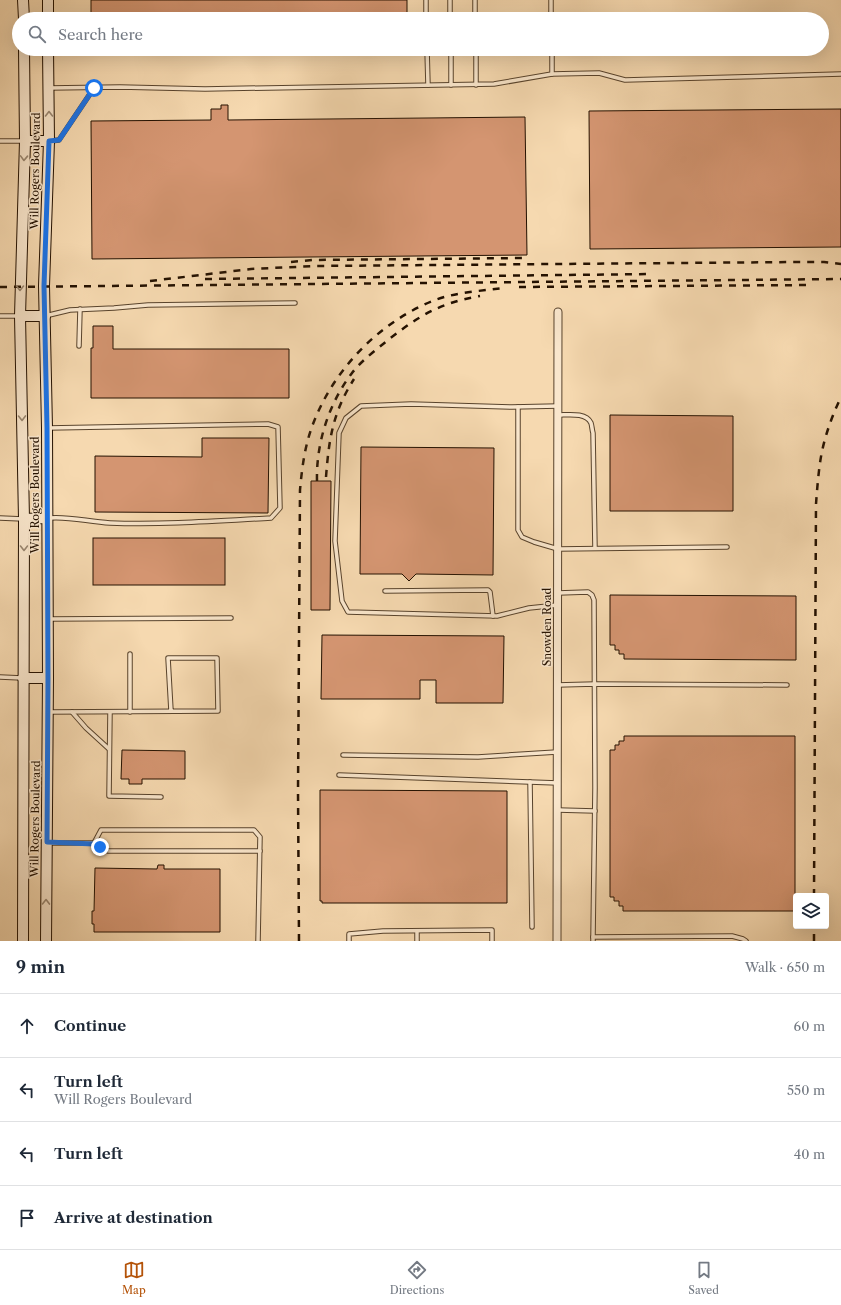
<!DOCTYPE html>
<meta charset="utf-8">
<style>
body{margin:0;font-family:"Libre Caslon Text",serif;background:#f6f6f7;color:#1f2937}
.controls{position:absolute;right:12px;bottom:12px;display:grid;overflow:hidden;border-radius:4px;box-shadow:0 4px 16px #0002}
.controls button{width:36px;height:36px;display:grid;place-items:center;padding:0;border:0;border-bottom:1px solid #e0e1e3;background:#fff;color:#1f2937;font:20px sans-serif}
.stop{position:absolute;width:12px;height:12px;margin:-9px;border:3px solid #1a73e8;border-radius:50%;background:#fff}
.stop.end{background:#1a73e8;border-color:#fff;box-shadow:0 1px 4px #0008}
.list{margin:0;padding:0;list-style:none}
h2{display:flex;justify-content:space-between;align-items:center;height:52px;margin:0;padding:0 16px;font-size:17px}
h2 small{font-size:13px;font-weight:400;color:#747a83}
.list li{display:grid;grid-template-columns:26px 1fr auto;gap:12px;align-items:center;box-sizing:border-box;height:64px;padding:0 16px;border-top:1px solid #e0e1e3}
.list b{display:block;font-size:15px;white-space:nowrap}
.list p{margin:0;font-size:13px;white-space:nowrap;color:#747a83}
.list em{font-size:13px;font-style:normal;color:#747a83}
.icon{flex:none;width:22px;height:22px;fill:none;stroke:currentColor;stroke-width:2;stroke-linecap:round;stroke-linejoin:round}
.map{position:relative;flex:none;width:841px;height:941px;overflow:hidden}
.search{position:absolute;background:#fff;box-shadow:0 4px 16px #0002;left:12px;right:12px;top:12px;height:44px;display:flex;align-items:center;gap:10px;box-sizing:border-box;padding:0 14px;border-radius:22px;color:#747a83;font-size:15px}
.sheet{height:308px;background:#fff}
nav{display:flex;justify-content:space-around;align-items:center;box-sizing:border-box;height:56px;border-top:1px solid #e0e1e3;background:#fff;font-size:11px;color:#747a83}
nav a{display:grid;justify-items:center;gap:2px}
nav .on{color:#b45309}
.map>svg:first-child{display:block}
.building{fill:#d49571;stroke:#241100}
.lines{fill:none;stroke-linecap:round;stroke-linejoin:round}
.lane-casing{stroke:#58432c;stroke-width:5.5}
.street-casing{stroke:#58432c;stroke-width:9}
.secondary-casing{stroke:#241100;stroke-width:12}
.lane{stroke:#f9e6cc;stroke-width:3.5}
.street{stroke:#f9e6cc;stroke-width:7}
.secondary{stroke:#f9e6cc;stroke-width:10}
.rail{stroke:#241100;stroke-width:2.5;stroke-dasharray:7 7;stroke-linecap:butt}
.oneway{stroke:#998670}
.route{stroke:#1a73e8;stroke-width:5}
.labels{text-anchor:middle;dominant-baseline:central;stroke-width:3;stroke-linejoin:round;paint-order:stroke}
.street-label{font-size:11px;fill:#241100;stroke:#f9e6cc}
</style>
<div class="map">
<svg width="841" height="941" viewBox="0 0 841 941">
<rect width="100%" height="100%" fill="#f6d9b0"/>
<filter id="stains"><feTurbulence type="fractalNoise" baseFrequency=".005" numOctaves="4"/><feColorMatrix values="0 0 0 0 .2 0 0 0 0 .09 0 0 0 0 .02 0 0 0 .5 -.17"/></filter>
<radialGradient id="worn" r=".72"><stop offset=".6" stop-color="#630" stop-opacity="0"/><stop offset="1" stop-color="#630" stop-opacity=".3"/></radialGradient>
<g class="building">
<rect x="91" y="0" width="316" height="19"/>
<polygon points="221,105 228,105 228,120 525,117 527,255 92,259 91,121 211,120 211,109 221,109"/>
<polygon points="841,109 841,247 590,249 589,111"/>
<polygon points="93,326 113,326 113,349 289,349 289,398 91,398 91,348 93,348"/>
<polygon points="610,415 733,416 733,511 610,511"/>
<polygon points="202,438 269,438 268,513 95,512 95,456 202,457"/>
<polygon points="361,447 494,448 493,575 416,574 409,581 402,574 360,574"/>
<polygon points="311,481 331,481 330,610 311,610"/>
<rect x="93" y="538" width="132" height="47"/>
<polygon points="610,595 796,596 796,660 624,659 624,654 619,654 619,650 615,650 615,645 610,645"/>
<polygon points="322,635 504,636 503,703 436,703 436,680 420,680 420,699 321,699"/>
<polygon points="624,736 795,736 795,911 623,911 623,906 619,906 619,901 614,901 614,897 610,897 610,750 615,750 615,745 619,745 619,741 624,741"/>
<polygon points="122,750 185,751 185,779 142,779 142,784 129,784 129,779 121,779"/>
<polygon points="320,790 507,791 507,903 322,903 322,901 320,901"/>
<polygon points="158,865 164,865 164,869 220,869 220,932 94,932 94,924 92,924 92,911 94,911 95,868 157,869"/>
</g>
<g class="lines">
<g class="lane-casing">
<g id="lane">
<polyline points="426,0 426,19"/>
<polyline points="450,0 450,19"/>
<polyline points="475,0 475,19"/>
<polyline points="551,0 551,19"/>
<polyline points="427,49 428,85"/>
<polyline points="451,49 451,85"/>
<polyline points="476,49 476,85"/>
<polyline points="552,74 599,73 625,80 841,74"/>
<polyline points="49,88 120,87 205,89 494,84 552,74 552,49"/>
<polyline points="0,141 25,141"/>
<polyline points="50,141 59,140 94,88"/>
<polyline points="0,316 19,316"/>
<polyline points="45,316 70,310 114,308 148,305 295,303"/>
<polyline points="79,346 80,309"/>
<polyline points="518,407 518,530 522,537 534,542 558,549 727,547"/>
<path d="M 558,415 C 568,415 586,412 591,423 C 592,426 592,430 593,433 L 595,548"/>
<path d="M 48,428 L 268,424 L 278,427 L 280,508 L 271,518 C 217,521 163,525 110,523 C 89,522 69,516 49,518"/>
<polyline points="0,518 23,519"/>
<polyline points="385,591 488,590 490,592 493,616"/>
<polyline points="558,593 588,592 592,595 594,600 595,788 593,937"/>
<polyline points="558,605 529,608 497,616 348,612 342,601 335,541 339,433 346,418 361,406 411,404 512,407 558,406"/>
<polyline points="49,619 231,618"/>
<polyline points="130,654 130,712"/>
<polyline points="0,677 22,678"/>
<polyline points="557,685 595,684 787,685"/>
<polyline points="49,712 218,711 217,658 168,658 171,711"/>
<polyline points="72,712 86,728 109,749"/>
<polyline points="110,712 109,796 161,797"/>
<polyline points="343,755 478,757 557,752"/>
<polyline points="339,775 558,783"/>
<polyline points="530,782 532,927"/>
<polyline points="558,810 595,811"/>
<polyline points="48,843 94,843 101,830 254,830 260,837 258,941"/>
<polyline points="94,843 108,851 260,851"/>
<polyline points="349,941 349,934 383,931 492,930 492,941"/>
<polyline points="417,941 417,931"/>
<polyline points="593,941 593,937 732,936 743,939 746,941"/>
</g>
</g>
<g class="street-casing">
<polyline id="street" points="557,941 558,312"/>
</g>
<g class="secondary-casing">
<g id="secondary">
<polyline points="23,0 24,19"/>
<polyline points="48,0 48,19"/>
<polyline points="25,141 49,141"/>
<polyline points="20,316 45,316"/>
<polyline points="24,519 47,518"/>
<polyline points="23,678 48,678"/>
<polyline points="23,941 24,519 20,316 25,141 24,49"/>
<polyline points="46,941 48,678 47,428 44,286 49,141 48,49"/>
</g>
</g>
<use href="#lane" class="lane"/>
<use href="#street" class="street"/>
<use href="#secondary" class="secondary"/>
<g class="rail">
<polyline points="291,262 312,260 527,258"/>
<polyline points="205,279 653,274"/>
<polyline points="150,281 251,269 315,266 797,262 824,262 841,264"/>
<polyline points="0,287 841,279"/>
<polyline points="519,287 811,285"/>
<path d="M 326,477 C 329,438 333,412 354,379"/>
<path d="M 317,481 C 316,443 329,403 352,373 C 362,360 376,350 388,340 C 420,315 440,303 480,296"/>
<path d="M 814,896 L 816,504 C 817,491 818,477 820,463 C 823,441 831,418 841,397"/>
<path d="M 299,941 L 298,791 L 300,490 C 302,467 305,445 313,424 C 334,369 379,322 435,300 C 457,292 481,291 503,288"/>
<polyline points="814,941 814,926"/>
</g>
</g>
<defs><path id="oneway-chevron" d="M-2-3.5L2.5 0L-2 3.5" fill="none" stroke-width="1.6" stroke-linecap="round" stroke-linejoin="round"/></defs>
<g class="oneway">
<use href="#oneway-chevron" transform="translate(49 114) rotate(-90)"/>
<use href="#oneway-chevron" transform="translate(24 158) rotate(92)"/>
<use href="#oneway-chevron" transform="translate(20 288) rotate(91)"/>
<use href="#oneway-chevron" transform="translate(22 418) rotate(89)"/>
<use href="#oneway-chevron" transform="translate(24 548) rotate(90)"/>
<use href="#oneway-chevron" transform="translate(46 902) rotate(-89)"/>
</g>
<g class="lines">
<polyline class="route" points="94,88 59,140 49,141 44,286 47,428 48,678 47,842 94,844 100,847"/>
</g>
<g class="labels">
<g class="street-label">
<text transform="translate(35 171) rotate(-89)">Will Rogers Boulevard</text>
<text transform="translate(35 495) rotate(-90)">Will Rogers Boulevard</text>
<text transform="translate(547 627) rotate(-90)">Snowden Road</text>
<text transform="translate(35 819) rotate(-89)">Will Rogers Boulevard</text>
</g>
</g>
<rect width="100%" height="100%" filter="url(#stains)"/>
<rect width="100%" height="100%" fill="url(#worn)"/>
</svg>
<div class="controls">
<button><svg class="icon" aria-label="layers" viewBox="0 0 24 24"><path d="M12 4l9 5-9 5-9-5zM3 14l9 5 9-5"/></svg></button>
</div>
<div class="stop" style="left:94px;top:88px"></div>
<div class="stop end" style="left:100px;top:847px"></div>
<div class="search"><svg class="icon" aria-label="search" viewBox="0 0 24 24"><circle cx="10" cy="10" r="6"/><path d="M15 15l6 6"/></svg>Search here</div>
</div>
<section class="sheet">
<h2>9 min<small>Walk · 650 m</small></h2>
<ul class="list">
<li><svg class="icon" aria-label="ahead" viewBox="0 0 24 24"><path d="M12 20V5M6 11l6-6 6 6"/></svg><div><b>Continue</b></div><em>60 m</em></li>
<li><svg class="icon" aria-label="left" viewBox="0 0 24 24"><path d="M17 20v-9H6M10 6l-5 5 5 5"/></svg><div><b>Turn left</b><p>Will Rogers Boulevard</p></div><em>550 m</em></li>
<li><svg class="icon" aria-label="left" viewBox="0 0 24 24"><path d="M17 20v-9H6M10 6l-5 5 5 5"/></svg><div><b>Turn left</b></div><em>40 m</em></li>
<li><svg class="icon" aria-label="arrive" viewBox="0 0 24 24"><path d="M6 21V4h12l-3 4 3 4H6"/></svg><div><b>Arrive at destination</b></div></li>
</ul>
</section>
<nav>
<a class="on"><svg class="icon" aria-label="map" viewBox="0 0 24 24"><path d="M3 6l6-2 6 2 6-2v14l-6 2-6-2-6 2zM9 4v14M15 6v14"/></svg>Map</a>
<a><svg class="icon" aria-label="directions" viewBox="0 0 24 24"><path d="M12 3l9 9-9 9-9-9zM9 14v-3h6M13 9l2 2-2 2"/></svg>Directions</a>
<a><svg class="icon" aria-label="saved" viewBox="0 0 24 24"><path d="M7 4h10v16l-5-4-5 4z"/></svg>Saved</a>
</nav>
